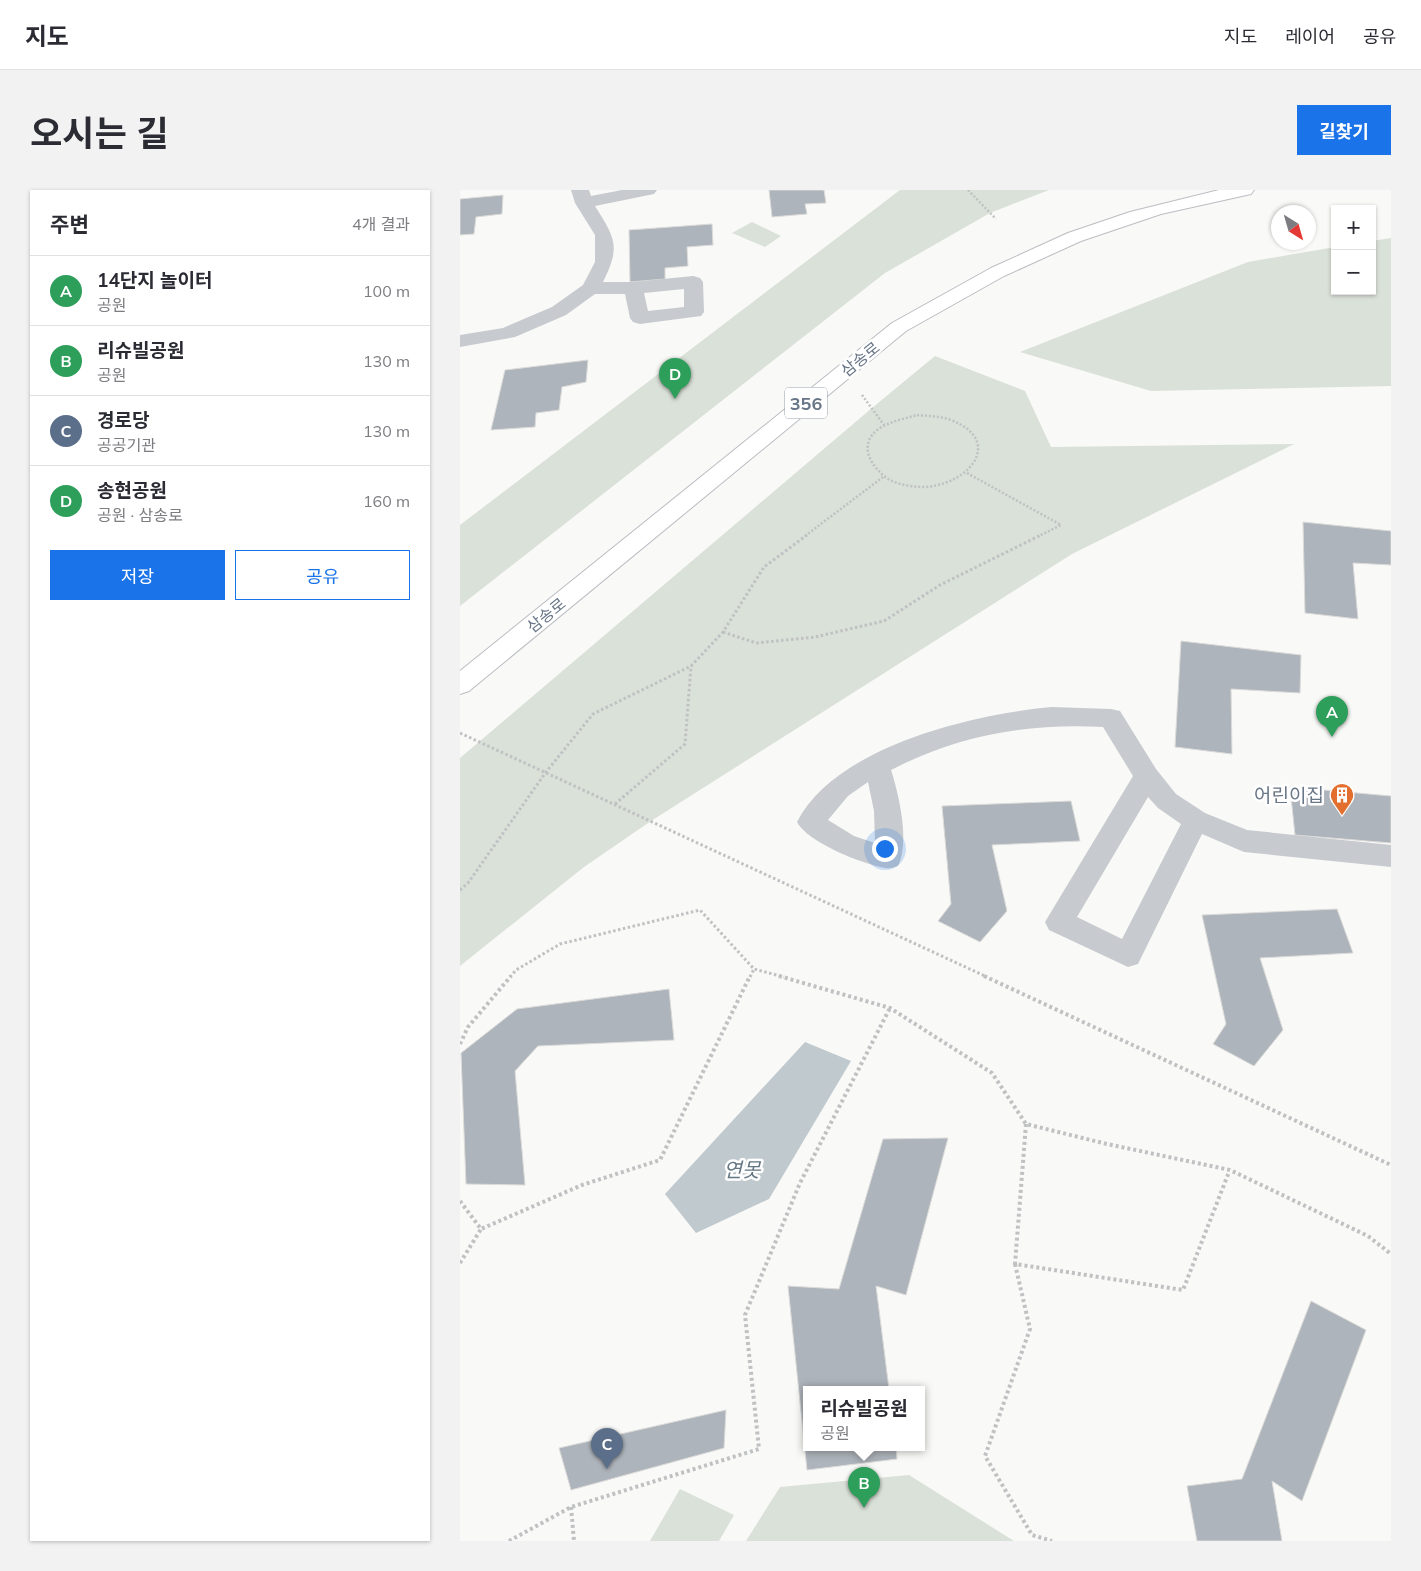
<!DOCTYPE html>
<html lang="ko">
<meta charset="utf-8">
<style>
body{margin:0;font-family:Mulish,"Noto Sans KR",sans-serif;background:#f2f2f3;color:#2b2b33}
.controls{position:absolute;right:15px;top:15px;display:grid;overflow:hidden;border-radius:0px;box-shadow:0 1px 4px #0004}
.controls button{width:45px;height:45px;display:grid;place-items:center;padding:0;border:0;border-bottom:1px solid #e1e1e2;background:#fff;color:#2b2b33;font:25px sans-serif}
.compass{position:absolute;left:811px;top:15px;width:45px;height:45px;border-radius:50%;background:#fff;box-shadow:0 1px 4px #0004;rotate:143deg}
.you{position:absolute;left:424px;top:658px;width:18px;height:18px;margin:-12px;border:4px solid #fff;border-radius:50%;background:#1a73e8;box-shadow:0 0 0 8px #1a73e833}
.badge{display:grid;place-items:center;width:32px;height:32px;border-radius:50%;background:#1a73e8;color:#fff;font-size:16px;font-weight:700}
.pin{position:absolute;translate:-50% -41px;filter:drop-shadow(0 1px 2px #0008)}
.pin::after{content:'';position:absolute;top:26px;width:18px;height:15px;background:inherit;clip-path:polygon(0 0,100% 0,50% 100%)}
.popup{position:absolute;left:343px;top:1196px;width:122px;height:65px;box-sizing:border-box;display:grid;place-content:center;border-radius:0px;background:#fff;filter:drop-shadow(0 1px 4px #0005);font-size:16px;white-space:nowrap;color:#7c7c81}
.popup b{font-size:19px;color:#2b2b33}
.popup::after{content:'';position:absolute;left:50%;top:100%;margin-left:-10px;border:10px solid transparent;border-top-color:#fff}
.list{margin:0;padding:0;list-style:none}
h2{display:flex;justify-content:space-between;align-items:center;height:65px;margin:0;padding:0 20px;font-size:21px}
h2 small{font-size:16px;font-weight:400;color:#7c7c81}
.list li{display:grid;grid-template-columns:32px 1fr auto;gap:15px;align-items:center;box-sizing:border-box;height:70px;padding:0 20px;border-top:1px solid #e1e1e2}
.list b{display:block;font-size:19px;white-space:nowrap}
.list p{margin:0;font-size:16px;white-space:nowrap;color:#7c7c81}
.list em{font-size:16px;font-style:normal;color:#7c7c81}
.actions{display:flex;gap:10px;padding:15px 20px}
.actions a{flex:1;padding:11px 0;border:1px solid #1a73e8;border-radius:0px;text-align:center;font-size:18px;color:#1a73e8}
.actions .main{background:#1a73e8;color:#fff}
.map{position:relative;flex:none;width:931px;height:1351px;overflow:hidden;border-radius:0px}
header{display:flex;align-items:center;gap:30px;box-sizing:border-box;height:70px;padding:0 25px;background:#fff;border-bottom:1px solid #e1e1e2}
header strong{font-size:24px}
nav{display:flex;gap:28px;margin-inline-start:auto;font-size:18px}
.intro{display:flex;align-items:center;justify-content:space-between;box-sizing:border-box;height:120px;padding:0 30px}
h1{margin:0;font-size:35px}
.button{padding:12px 22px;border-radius:0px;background:#1a73e8;color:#fff;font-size:18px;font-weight:700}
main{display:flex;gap:30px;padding:0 30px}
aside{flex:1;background:#fff;border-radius:0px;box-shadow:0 1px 4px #0004}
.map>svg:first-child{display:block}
.green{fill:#dae1d8}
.water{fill:#c0c9ce}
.building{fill:#aeb4bb;stroke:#dbdbd9}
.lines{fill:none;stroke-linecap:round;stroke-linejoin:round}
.major-casing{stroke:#babdc2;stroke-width:2}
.path-far2{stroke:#bfc1c3;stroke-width:2.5;stroke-dasharray:2 2;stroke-linecap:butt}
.path-far1{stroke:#bfc1c3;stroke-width:3;stroke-dasharray:2.5 2.5;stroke-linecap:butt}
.path{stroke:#bfc1c3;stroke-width:4;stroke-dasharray:3 3;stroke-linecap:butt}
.minor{fill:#c7cace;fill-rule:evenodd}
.major{fill:#fff;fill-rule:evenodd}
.labels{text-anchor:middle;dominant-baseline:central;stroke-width:5;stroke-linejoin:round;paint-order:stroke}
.far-street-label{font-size:16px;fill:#687687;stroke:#fff}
.shield{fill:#fff;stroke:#959fab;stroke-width:1}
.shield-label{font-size:18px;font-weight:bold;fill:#687687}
.poi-label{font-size:19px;fill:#687687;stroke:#fff;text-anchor:end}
.water-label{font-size:20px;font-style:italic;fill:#647783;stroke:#fff}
</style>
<header>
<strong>지도</strong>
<nav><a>지도</a><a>레이어</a><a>공유</a></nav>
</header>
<div class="intro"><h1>오시는 길</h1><a class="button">길찾기</a></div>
<main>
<aside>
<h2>주변<small>4개 결과</small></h2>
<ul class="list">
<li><span class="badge" style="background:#2e9e5b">A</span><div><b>14단지 놀이터</b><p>공원</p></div><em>100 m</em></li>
<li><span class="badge" style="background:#2e9e5b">B</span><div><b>리슈빌공원</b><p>공원</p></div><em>130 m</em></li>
<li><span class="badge" style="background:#5c6f8a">C</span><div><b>경로당</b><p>공공기관</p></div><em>130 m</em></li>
<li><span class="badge" style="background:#2e9e5b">D</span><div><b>송현공원</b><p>공원 · 삼송로</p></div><em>160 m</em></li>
</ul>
<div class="actions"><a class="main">저장</a><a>공유</a></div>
</aside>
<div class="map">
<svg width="931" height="1351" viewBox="0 0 931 1351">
<rect width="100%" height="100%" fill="#f9f9f7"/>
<g class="green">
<polygon points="440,0 589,0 530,23 425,83 0,416 0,335"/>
<polygon points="292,32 321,46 305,57 272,43"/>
<polygon points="931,48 931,196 691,201 560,162 788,72 875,57 875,101 912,101 912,51"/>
<polygon points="475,166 565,201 591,257 834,254 612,364 191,631 124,677 0,776 0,568 412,218"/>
<polygon points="449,1285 554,1351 286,1351 320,1297"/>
<polygon points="220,1299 274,1325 259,1351 190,1351"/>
</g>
<polygon class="water" points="345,852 391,871 309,1009 236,1043 205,1004"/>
<g class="building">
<polygon points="309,0 364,0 366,13 345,14 347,24 312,27"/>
<polygon points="43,5 42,24 16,27 14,44 0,45 0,9"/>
<polygon points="252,34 253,55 227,57 228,76 205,78 205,89 170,92 169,40"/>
<polygon points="128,170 126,192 102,197 99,220 76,223 75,237 31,240 45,180"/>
<polygon points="843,332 931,341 931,375 893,373 898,429 845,423"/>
<polygon points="721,451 841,465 840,503 771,499 772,564 715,557"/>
<polygon points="830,597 931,606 931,653 835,645"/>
<polygon points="611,611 620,651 532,655 547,721 520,752 478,731 491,714 482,616"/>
<polygon points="877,719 893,763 800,768 823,840 794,876 753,854 766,834 742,725"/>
<polygon points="209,799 214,850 78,856 55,881 65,995 6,994 1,863 57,819"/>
<polygon points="488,948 446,1105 416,1096 429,1199 346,1199 346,1257 436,1257 437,1269 347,1280 328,1096 379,1099 423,949"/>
<polygon points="851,1111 906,1140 842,1311 812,1291 822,1351 737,1351 727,1296 782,1289"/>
<polygon points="266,1220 264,1258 111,1300 99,1258"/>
</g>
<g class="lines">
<g class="major-casing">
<polygon id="major" points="759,0 794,0 791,4 701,24 621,51 544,86 446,141 9,501 0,504 0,481 432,133 531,78 608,43 670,22"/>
</g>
<g class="path-far2">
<polyline points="508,0 536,29"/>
<polyline points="402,205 424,235"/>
<path d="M 457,225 C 468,226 480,226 491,230 C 547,252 506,298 460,297 C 448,296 434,294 424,286 C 404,269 399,246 428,234 C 437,230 447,228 457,225 Z"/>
<polyline points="507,283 601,335 579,346"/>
<polyline points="345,346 423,287"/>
</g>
<g class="path-far1">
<polyline points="263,442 296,453 355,447 424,431 480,395 581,345"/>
<polyline points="0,543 527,787"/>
<polyline points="155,614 225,554 231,476"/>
<polyline points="0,700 8,693 86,582 133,524 231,476 263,442 304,377 347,345"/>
<polyline points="50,787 56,780 100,754 240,720 294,779 324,787"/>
<polyline points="290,787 294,779"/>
</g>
<g class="path">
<polyline points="319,786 430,818 532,883 566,934 647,954 770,980 908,1046 931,1064"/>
<polyline points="524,786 931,975"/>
<polyline points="0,854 8,837 51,786"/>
<polyline points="566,934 555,1074 723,1100 769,982"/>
<polyline points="0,1011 21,1039 122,995 200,970 290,786"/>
<polyline points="0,1073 21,1039"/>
<polyline points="555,1074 570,1139 525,1266 572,1345 592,1351"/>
<polyline points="111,1317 114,1351"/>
<polyline points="49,1351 111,1317 299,1259 285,1125 340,993 430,818"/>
</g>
<g class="minor">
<path d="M 111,0 L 129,0 L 131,6 L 162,0 L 197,0 L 194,4 L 135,16 C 155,48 161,56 143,92 L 173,92 L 233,86 L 240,88 L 243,92 L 244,122 L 241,126 L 180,134 L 173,132 L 170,128 L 165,104 L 135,104 L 106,125 L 55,147 L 0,157 L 0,145 L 43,138 L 92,117 L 123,95 L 135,72 L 135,45 L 115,13 ZM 224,99 L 224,117 L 188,121 L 184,103 Z"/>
<path d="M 592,517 L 651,519 L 660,521 L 696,579 L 716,604 L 745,623 L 787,640 L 931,655 L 931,677 L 784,662 L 742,644 L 678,774 L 668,777 L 589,740 L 585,732 L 673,586 L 643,537 C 569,533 498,545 431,580 C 439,605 450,652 438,676 C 434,677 430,679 426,678 C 404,675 347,652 337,632 C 376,556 513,524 592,517 ZM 408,592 L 414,621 L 415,653 L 394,646 L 368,630 L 388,606 ZM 688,607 L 698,618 L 721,634 L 662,749 L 617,727 Z"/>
</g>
<use href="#major" class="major"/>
</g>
<defs>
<g id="building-pin" transform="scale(1.25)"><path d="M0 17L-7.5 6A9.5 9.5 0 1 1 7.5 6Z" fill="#e26f2e" stroke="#fff"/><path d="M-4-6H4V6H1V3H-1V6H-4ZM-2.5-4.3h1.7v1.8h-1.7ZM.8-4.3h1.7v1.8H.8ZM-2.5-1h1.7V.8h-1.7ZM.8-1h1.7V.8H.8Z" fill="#fff"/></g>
</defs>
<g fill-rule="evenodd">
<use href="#building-pin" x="882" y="605"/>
</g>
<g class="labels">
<g class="far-street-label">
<text transform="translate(400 169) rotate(-39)">삼송로</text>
<text transform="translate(86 425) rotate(-39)">삼송로</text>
</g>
<rect class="shield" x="325" y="197.5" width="42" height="31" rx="4"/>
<g class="shield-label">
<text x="346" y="213">356</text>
</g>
<g class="poi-label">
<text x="864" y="605">어린이집</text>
</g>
<g class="water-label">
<text x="282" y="979">연못</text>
</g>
</g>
</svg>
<div class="controls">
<button>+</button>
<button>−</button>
</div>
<svg class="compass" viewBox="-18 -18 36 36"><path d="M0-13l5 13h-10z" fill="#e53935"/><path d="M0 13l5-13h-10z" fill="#7c7c81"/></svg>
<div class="you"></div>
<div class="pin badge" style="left:872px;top:547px;background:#2e9e5b">A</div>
<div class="pin badge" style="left:404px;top:1318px;background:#2e9e5b">B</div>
<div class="popup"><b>리슈빌공원</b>공원</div>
<div class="pin badge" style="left:147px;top:1279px;background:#5c6f8a">C</div>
<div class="pin badge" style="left:215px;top:209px;background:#2e9e5b">D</div>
</div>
</main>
